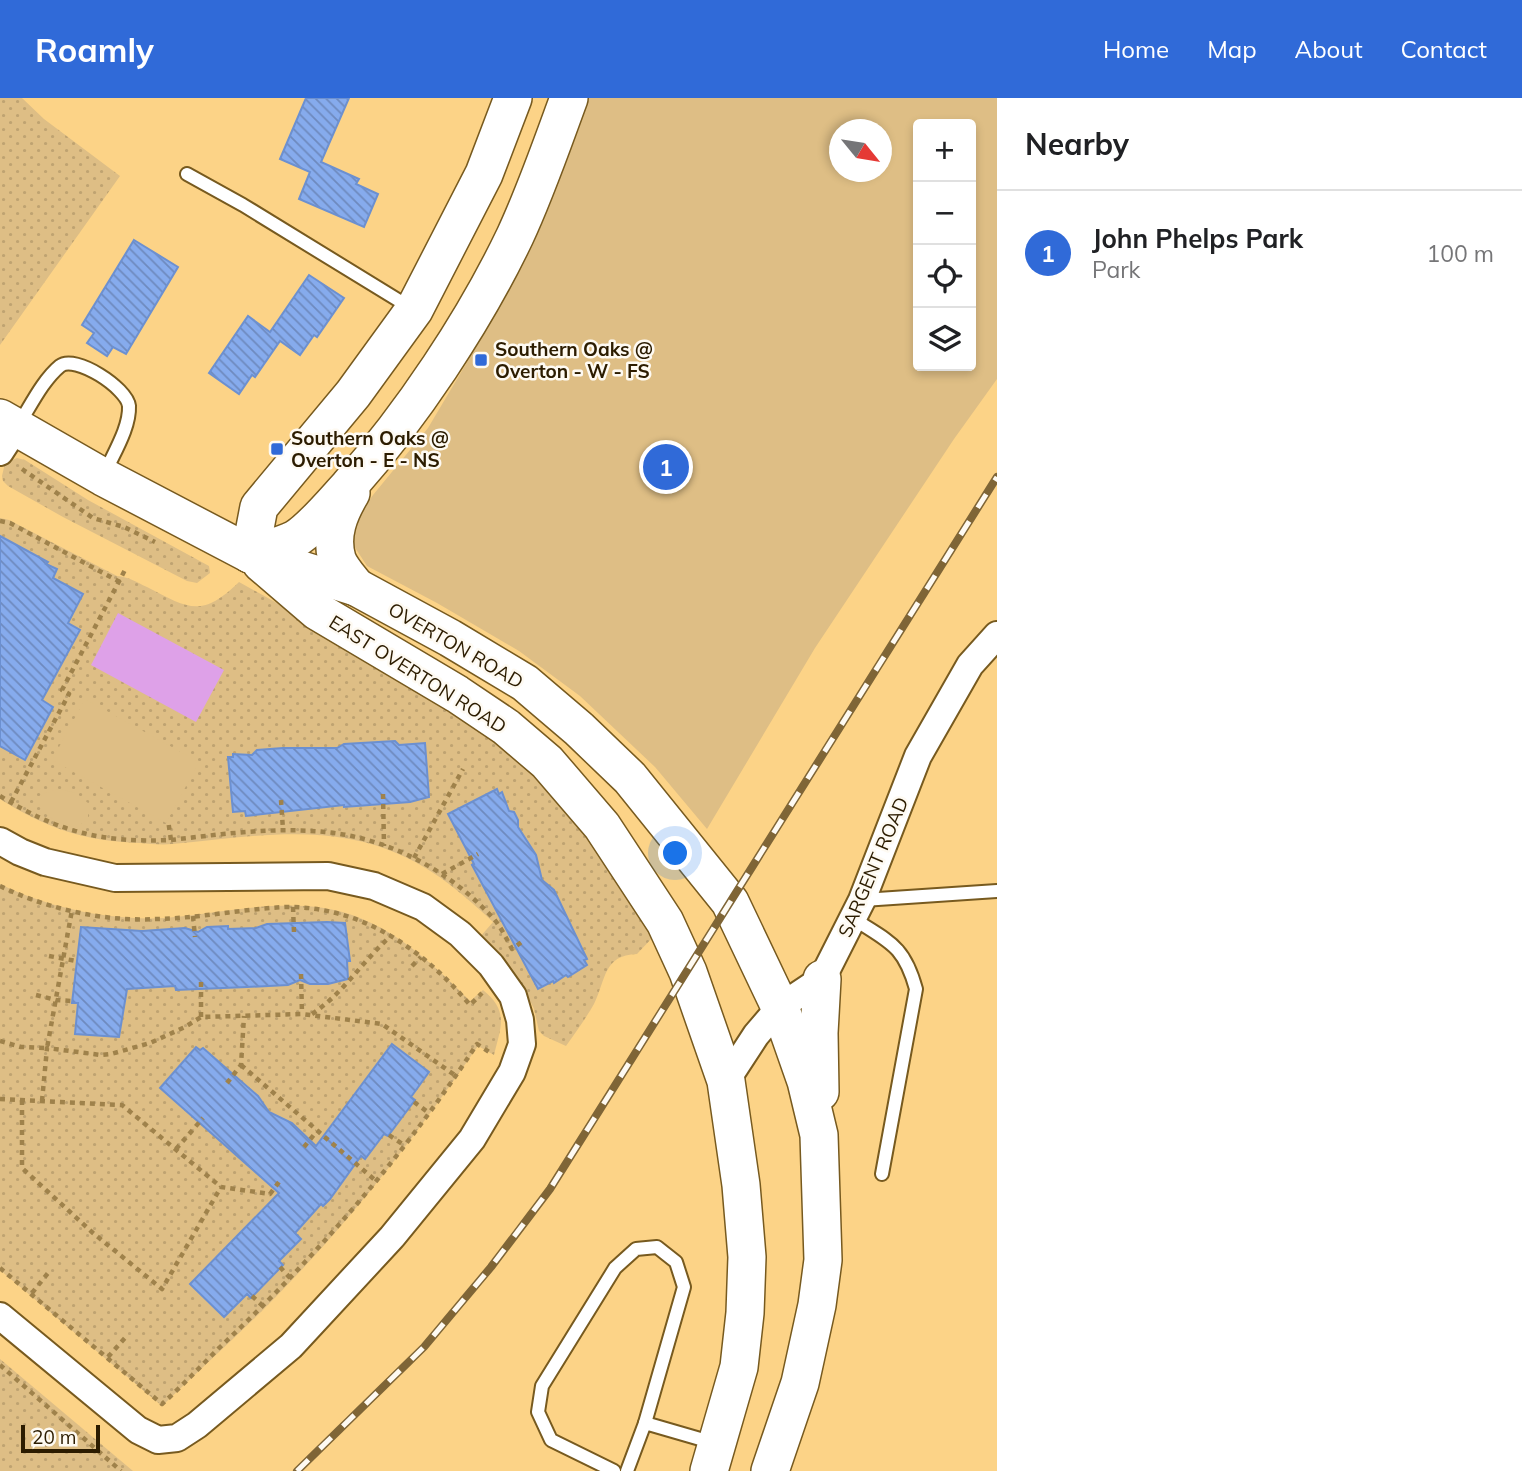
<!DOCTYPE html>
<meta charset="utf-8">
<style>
body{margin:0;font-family:Mulish,sans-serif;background:#f2f2f2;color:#202124}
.controls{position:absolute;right:21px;top:21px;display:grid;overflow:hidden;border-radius:7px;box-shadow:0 4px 10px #0003}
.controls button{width:63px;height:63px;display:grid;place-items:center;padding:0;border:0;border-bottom:2px solid #e0e0e0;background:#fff;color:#202124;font:35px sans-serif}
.compass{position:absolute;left:829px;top:21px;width:63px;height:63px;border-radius:50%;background:#fff;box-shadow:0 4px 10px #0003;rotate:120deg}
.scale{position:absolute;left:21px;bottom:18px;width:79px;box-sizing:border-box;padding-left:7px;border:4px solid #2c1c00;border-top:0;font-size:19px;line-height:24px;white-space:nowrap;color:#2c1c00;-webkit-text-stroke:5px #fefaf2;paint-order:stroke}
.you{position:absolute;left:676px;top:756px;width:24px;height:24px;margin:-18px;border:5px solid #fff;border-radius:50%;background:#1a73e8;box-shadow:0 0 0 10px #1a73e833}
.badge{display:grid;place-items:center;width:46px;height:46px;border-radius:50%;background:#306ad8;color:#fff;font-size:23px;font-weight:700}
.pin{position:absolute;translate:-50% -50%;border:4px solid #fff;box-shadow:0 2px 7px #0006}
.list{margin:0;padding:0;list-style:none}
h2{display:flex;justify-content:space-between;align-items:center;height:91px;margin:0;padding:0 28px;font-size:30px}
h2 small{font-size:23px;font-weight:400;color:#757577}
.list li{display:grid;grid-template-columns:46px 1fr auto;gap:21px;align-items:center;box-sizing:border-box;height:126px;padding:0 28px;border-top:2px solid #e0e0e0}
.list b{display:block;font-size:26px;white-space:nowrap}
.list p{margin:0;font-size:23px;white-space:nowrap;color:#757577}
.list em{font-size:23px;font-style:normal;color:#757577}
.icon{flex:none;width:38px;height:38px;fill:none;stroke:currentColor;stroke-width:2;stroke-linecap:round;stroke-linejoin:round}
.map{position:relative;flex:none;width:997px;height:1373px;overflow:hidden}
header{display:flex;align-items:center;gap:42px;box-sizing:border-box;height:98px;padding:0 35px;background:#306ad8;color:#fff}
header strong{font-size:33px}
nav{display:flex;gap:38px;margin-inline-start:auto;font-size:24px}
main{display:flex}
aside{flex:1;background:#fff}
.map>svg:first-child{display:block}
.grass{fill:url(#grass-dots)}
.park{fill:#debe85;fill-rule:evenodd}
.water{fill:#dea1e8}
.building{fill:url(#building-back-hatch);stroke:#6c90d0;stroke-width:2}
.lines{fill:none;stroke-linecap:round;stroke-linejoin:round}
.lane-casing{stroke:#775a1f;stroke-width:16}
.street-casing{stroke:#775a1f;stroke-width:30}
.secondary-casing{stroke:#775a1f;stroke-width:40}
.path{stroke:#9f824b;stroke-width:4.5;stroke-dasharray:5 5;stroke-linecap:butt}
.lane{stroke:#fff;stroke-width:12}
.street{stroke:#fff;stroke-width:26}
.secondary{stroke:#fff;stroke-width:37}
.rail-casing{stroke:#7f6536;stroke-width:8}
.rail{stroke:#fefaf2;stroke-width:5;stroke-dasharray:16;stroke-linecap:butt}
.poi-dot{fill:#306ad8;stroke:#fefaf2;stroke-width:2.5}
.labels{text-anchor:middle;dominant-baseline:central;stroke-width:5;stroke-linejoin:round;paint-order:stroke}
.poi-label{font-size:19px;font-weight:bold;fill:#2c1c00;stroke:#fefaf2;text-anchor:start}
.street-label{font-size:19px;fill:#2c1c00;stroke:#fefaf2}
</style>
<header>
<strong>Roamly</strong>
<nav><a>Home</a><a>Map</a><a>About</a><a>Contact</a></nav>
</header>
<main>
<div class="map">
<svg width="997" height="1373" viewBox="0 0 997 1373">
<defs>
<pattern id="grass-dots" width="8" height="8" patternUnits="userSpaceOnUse" patternTransform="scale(1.75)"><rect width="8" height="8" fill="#debe85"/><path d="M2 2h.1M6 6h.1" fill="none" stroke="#bfa371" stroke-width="1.8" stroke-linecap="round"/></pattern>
<pattern id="building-back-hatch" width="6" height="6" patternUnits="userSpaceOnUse" patternTransform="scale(1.75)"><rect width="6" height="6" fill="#86abed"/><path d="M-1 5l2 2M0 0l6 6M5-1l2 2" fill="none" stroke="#6e8abe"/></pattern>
</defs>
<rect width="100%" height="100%" fill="#fcd387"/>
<g class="grass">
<polygon points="0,0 22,0 44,21 120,78 0,247"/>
<polygon points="17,360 25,362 88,402 209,468 210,475 197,485 187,483 63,419 8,388 3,383 2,378 5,365"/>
<path d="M 0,420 L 9,422 L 117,478 C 129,479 136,484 147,489 C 189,511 202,520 239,484 L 365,554 L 558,683 L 654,838 L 637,856 C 603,857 606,882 594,906 C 586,920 576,934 566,948 L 544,938 L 539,933 L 534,911 L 524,890 L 480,839 L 493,824 C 465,798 438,774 403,758 C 329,723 250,739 172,746 C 162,747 151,746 140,745 C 84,743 48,731 0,701 Z"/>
<path d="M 0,786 C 49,810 110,823 165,820 C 229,815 293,796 355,818 C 401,835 436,869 470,903 L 483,892 C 509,913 501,928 494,957 L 478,948 C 421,1030 361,1110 292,1182 C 251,1226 205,1266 162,1308 L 0,1172 Z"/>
<polygon points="0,1261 133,1373 0,1373"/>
</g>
<g class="park">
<path d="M 589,0 L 997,0 L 997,281 L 954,341 L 815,550 L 707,731 L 655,669 L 580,598 L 519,553 L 437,505 L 367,468 L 354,448 L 353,426 L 373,397 L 428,330 L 479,244 L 537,136 L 572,49 ZM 918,26 L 971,26 L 971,268 L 918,268 ZM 839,32 L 881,32 L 881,74 L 839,74 Z"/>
<polygon points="85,601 199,664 166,725 52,662"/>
<path d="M 59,691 L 76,695 L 88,705 L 88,721 L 76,730 C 63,726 45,720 39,707 L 42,696 Z"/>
</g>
<polygon class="water" points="118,515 224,572 196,624 91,567"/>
<g class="building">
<polygon points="306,0 349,0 321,64 359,81 356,86 378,96 364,129 299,101 310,74 280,61"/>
<polygon points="134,142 178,169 126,256 113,249 107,258 87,245 94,235 82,227"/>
<polygon points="309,177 344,200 317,239 314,237 300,257 280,243 255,279 252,277 239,296 209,275 248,218 270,234"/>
<polygon points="0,438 48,464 46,466 57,471 53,480 83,496 68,525 80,532 42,602 53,609 25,662 0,648"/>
<polygon points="395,643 399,647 425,645 429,699 410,704 344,709 344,707 246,718 245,713 233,714 228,659 233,659 233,656 252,657 257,652 283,650 337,650 344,646"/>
<polygon points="497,691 499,696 502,694 509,713 514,714 518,722 518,729 536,757 542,782 554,792 587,861 584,862 587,867 568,879 566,877 554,885 553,883 538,891 472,767 474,766 448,716"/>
<polygon points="327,824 345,825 350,863 347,863 348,881 328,886 310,886 300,882 288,887 247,889 176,892 175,888 127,891 119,939 75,936 78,905 72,905 81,829 142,833 185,830 198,834 207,829 228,828 228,831 256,830 267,826"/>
<polygon points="392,946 429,974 411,999 415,1002 388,1038 384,1036 365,1061 361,1058 330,1101 323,1108 321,1106 295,1135 301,1141 279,1163 283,1167 251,1200 247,1196 224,1219 190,1186 279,1095 160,990 196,949 200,952 203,950 258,998 269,1014 292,1025 316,1048"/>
</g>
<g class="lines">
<g class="lane-casing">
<g id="lane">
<polyline points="187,76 243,107 411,210"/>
<path d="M 19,326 C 31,307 43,282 60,268 C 75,256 127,290 129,308 C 130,330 113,356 105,375"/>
<polyline points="863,802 997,793"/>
<path d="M 854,821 C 889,844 904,847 916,891 L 882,1076"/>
<polyline points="614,1373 551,1342 538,1314 542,1288 615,1170 636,1151 657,1149 676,1164 684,1189 645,1325"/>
<polyline points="627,1373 645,1325 714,1345"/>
</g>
</g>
<g class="street-casing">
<g id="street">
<polyline points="0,354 15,331"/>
<polyline points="0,743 20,754 45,764 115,780 328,778 374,788 423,809 460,836 491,867 513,898 520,922 522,946 512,974 472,1041 392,1139 291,1248 197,1327 177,1340 158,1342 138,1332 0,1218"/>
<polyline points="726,983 756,937 780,909 822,881 862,802 918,658 970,567 997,537"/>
</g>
</g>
<g class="secondary-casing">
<g id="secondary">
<polyline points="0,320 103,379 250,456 356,489 450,540 525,585 579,631 630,680 730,804 780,909 806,983 819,1037 823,1162 817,1207 800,1285 770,1373"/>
<path d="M 351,395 C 339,415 330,437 337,461 C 340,470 350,481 356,489"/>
<path d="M 250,456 C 264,451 282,448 295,441 C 311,432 335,403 348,389 C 411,318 474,224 515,138 C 536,93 552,46 569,0"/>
<polyline points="250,456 259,409 353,296 414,212 484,76 513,0"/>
<polyline points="261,465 317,513 457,596 506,629 547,664 602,728 665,824 688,874 726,983 741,1087 747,1159 745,1215 739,1269 709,1373"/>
<polyline points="820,994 819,935 822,881"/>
</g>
</g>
<g class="path">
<polyline points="22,371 93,420 124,429 155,444"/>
<polyline points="0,423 10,425 120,484"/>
<polyline points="383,696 384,748"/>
<path d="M 0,698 C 58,734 102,745 171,742 L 168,722"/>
<polyline points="281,702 283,732"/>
<polyline points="11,704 69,596 62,592 126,470"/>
<path d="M 171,742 C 222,736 274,729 325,734 C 388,740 449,772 492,819 C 500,827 506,840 512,851 L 523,843"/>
<polyline points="414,760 463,671"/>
<polyline points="442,776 478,756"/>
<path d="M 0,788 C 47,811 105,824 157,821 C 200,820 243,811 286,809 C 361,808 423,851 470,907 L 482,895"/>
<polyline points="293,809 294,835"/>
<polyline points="193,818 195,839"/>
<polyline points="49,858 76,863"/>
<polyline points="412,868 421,859"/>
<polyline points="301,876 302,916"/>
<polyline points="36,897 56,902 72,903"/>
<path d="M 312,916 C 344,895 363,862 392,837"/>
<polyline points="201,919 201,881"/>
<polyline points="0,943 21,949 47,950 72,812"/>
<polyline points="241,967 376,1083"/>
<polyline points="227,985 241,967 244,918"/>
<polyline points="0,1001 122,1007 221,1089 270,1096 279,1084"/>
<polyline points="22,1002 22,1070 93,1135 162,1191 221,1089"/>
<polyline points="42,1003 47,950 101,957 111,956 150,945 185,929 201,919 302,916 382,926 456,978"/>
<polyline points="414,1004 429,1015"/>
<polyline points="389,1037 404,1047"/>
<polyline points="304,1049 317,1033"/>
<polyline points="176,1051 203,1020"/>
<polyline points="280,1169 291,1181"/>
<path d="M 0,1170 L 162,1306 C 182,1288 200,1269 219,1250 C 316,1159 404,1058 477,946 L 492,956"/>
<polyline points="32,1195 48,1175"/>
<polyline points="252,1198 264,1209"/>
<polyline points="108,1259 125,1240"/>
<polyline points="0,1267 121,1373"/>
</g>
<use href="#lane" class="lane"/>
<use href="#street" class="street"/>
<use href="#secondary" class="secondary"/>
<g class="rail-casing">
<polyline id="rail" points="297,1373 424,1249 491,1169 550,1091 997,379"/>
</g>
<use href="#rail" class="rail"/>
</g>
<g class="poi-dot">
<rect x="474" y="255" width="14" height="14" rx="3.5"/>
<rect x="270" y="344" width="14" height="14" rx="3.5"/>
</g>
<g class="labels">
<g class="poi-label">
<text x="495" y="251">Southern Oaks @<tspan x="495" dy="22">Overton - W - FS</tspan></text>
<text x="291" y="340">Southern Oaks @<tspan x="291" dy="22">Overton - E - NS</tspan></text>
</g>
<g class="street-label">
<text transform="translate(456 547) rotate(30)">OVERTON ROAD</text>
<text transform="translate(418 576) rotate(32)">EAST OVERTON ROAD</text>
<text transform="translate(873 769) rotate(-67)">SARGENT ROAD</text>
</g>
</g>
</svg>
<div class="controls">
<button>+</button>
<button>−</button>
<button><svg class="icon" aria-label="locate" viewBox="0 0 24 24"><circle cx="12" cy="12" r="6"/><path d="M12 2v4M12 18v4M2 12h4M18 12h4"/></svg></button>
<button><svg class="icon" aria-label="layers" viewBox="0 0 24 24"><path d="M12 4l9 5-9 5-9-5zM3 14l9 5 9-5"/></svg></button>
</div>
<svg class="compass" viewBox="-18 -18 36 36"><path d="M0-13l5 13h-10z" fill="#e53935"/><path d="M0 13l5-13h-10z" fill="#757577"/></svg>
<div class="scale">20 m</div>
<div class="you"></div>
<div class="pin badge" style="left:666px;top:369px">1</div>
</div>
<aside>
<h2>Nearby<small></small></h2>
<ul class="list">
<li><span class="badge">1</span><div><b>John Phelps Park</b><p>Park</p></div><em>100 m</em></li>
</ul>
</aside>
</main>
